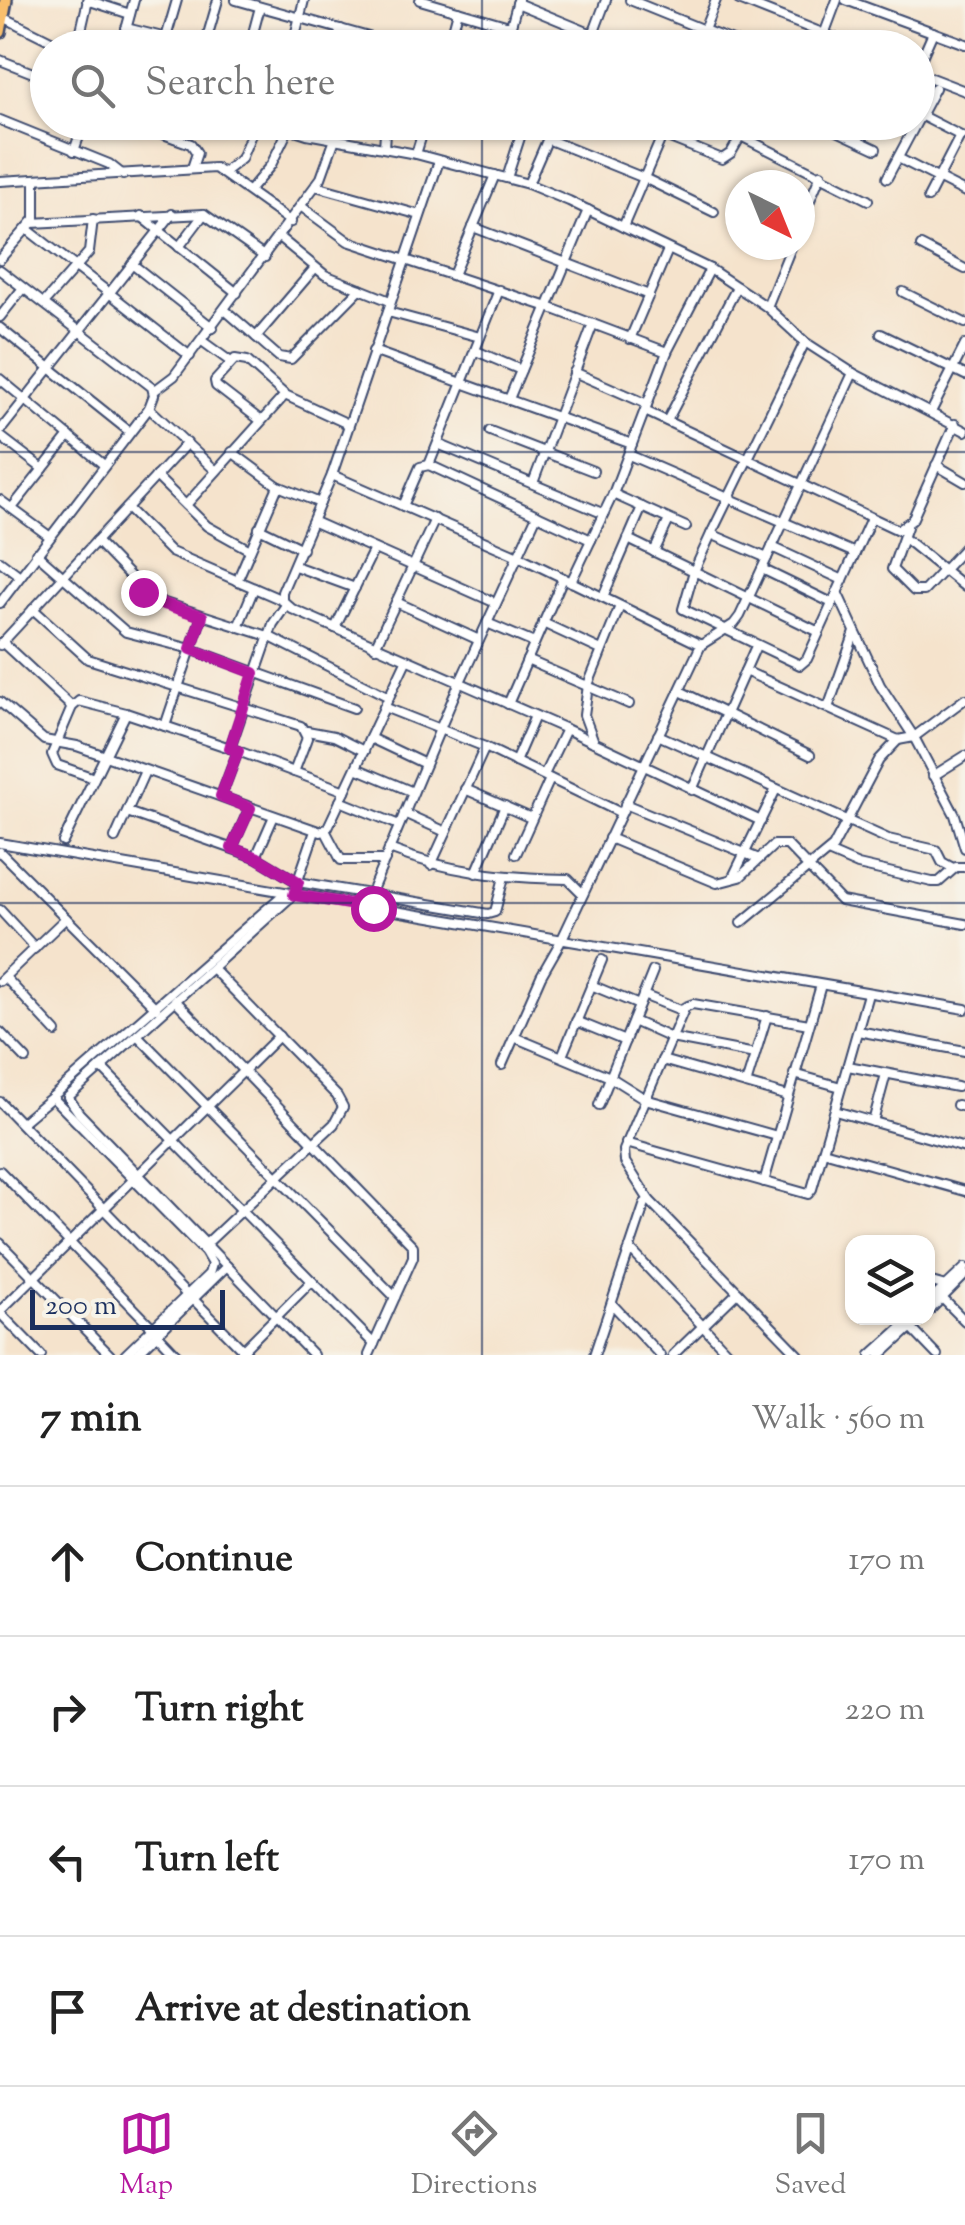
<!DOCTYPE html>
<meta charset="utf-8">
<style>
body{margin:0;font-family:"Sorts Mill Goudy",serif;background:#f6f6f6;color:#222}
.controls{position:absolute;right:30px;bottom:30px;display:grid;overflow:hidden;border-radius:20px;box-shadow:0 2px 8px #0004}
.controls button{width:90px;height:90px;display:grid;place-items:center;padding:0;border:0;border-bottom:2px solid #e0e0e0;background:#fff;color:#222;font:50px sans-serif}
.compass{position:absolute;left:725px;top:170px;width:90px;height:90px;border-radius:50%;background:#fff;box-shadow:0 2px 8px #0004;rotate:137deg}
.scale{position:absolute;left:30px;bottom:25px;width:195px;box-sizing:border-box;padding-left:10px;border:5px solid #1b2f5e;border-top:0;font-size:28px;line-height:35px;white-space:nowrap;color:#1b2f5e;-webkit-text-stroke:8px #f7f3e8;paint-order:stroke}
.stop{position:absolute;width:30px;height:30px;margin:-22px;border:8px solid #b5179e;border-radius:50%;background:#fff}
.stop.end{background:#b5179e;border-color:#fff;box-shadow:0 2px 10px #0008}
.list{margin:0;padding:0;list-style:none}
h2{display:flex;justify-content:space-between;align-items:center;height:130px;margin:0;padding:0 40px;font-size:42px}
h2 small{font-size:32px;font-weight:400;color:#767676}
.list li{display:grid;grid-template-columns:65px 1fr auto;gap:30px;align-items:center;box-sizing:border-box;height:150px;padding:0 40px;border-top:2px solid #e0e0e0}
.list b{display:block;font-size:38px;white-space:nowrap}
.list em{font-size:32px;font-style:normal;color:#767676}
.icon{flex:none;width:55px;height:55px;fill:none;stroke:currentColor;stroke-width:2;stroke-linecap:round;stroke-linejoin:round}
.map{position:relative;flex:none;width:965px;height:1355px;overflow:hidden}
.search{position:absolute;background:#fff;box-shadow:0 2px 8px #0004;left:30px;right:30px;top:30px;height:110px;display:flex;align-items:center;gap:25px;box-sizing:border-box;padding:0 35px;border-radius:55px;color:#767676;font-size:38px}
.sheet{height:730px;background:#fff}
nav{display:flex;justify-content:space-around;align-items:center;box-sizing:border-box;height:140px;border-top:2px solid #e0e0e0;background:#fff;font-size:28px;color:#767676}
nav a{display:grid;justify-items:center;gap:5px}
nav .on{color:#b5179e}
.map>svg:first-child{display:block}
.lines{fill:none;stroke-linecap:round;stroke-linejoin:round}
.minor-casing{stroke:#3c4a6e;stroke-width:12}
.primary-casing{stroke:#3c4a6e;stroke-width:16}
.minor{stroke:#fff;stroke-width:8}
.primary{stroke:#f9bf6d;stroke-width:11}
.route{stroke:#b5179e;stroke-width:12}
.grid{fill:none;stroke:#1b2f5e;stroke-width:2.5;stroke-opacity:0.55}
</style>
<div class="map">
<svg width="965" height="1355" viewBox="0 0 965 1355">
<rect width="100%" height="100%" fill="#f7f3e8"/>
<filter id="ink" filterUnits="userSpaceOnUse"><feTurbulence type="fractalNoise" baseFrequency=".01" numOctaves="2"/><feDisplacementMap in="SourceGraphic" scale="20" xChannelSelector="R" yChannelSelector="G"/><feConvolveMatrix kernelMatrix="1 2 1 2 8 2 1 2 1" color-interpolation-filters="sRGB"/></filter>
<filter id="wash" filterUnits="userSpaceOnUse"><feTurbulence type="fractalNoise" baseFrequency=".0048" numOctaves="4" result="noise"/><feDisplacementMap in="SourceGraphic" scale="40" xChannelSelector="R" yChannelSelector="G"/><feGaussianBlur stdDeviation="2.25" result="paint"/><feColorMatrix in="noise" values="0 0 0 0 0 0 0 0 0 0 0 0 0 0 0 0 0 1.4 0 .05"/><feComposite in="paint" operator="in"/></filter>
<g filter="url(#wash)">
<rect width="100%" height="100%" fill="#f5e3cc"/>
</g>
<g filter="url(#ink)">
<g class="lines">
<g class="minor-casing">
<g id="minor">
<polyline points="87,0 130,14"/>
<polyline points="236,0 408,48"/>
<polyline points="420,0 509,26"/>
<polyline points="518,0 509,33 517,41 533,48"/>
<polyline points="630,0 704,30 697,48"/>
<polyline points="716,0 704,30 751,48"/>
<polyline points="739,0 860,48"/>
<polyline points="846,0 965,44"/>
<polyline points="517,3 626,48"/>
<polyline points="3,17 65,48"/>
<polyline points="126,28 207,48"/>
<polyline points="825,32 837,0"/>
<polyline points="77,48 88,0"/>
<polyline points="121,48 134,0"/>
<polyline points="163,48 177,0"/>
<polyline points="204,48 218,0"/>
<polyline points="249,48 260,7"/>
<polyline points="292,48 304,0"/>
<polyline points="335,48 341,29"/>
<polyline points="448,48 458,11"/>
<polyline points="588,48 606,0"/>
<polyline points="822,48 825,42"/>
<polyline points="0,60 48,79"/>
<polyline points="918,66 933,32"/>
<polyline points="918,73 965,91"/>
<polyline points="922,116 961,136"/>
<polyline points="0,120 109,164 123,175"/>
<polyline points="130,122 191,144 197,153 192,168"/>
<polyline points="270,122 307,134 416,154 528,184 569,201 710,269 767,307 805,342 853,373 965,431"/>
<polyline points="630,122 722,159 731,153 742,134"/>
<polyline points="713,122 868,200"/>
<polyline points="818,122 876,149"/>
<polyline points="175,138 181,122"/>
<polyline points="547,139 644,178 714,212"/>
<polyline points="384,148 385,132 392,122"/>
<polyline points="74,151 84,122"/>
<polyline points="416,154 426,122"/>
<polyline points="898,158 965,192"/>
<polyline points="439,161 332,475 282,592 282,600 292,609 566,729 761,821"/>
<polyline points="224,172 241,159 256,122"/>
<polyline points="507,178 525,122"/>
<polyline points="887,178 935,88"/>
<polyline points="0,181 215,168 291,222"/>
<polyline points="528,184 555,122"/>
<polyline points="316,186 420,215"/>
<polyline points="249,191 271,165 289,128"/>
<polyline points="928,198 960,136"/>
<polyline points="302,207 348,241 548,307 667,352"/>
<polyline points="141,216 237,293"/>
<polyline points="32,223 204,214 265,257"/>
<polyline points="800,224 821,174"/>
<polyline points="473,227 649,295"/>
<polyline points="623,227 668,122"/>
<polyline points="27,229 190,356"/>
<polyline points="280,238 325,275 390,301"/>
<polyline points="921,246 965,269"/>
<polyline points="179,247 204,214"/>
<polyline points="0,259 35,219 35,179"/>
<polyline points="132,264 213,328"/>
<polyline points="0,270 152,387 154,395 149,408 0,603"/>
<polyline points="453,275 495,175"/>
<polyline points="903,292 965,323"/>
<polyline points="44,303 89,252 93,219"/>
<polyline points="767,307 792,245"/>
<polyline points="225,310 279,357 291,359 360,289"/>
<polyline points="388,312 480,337"/>
<polyline points="0,317 23,288"/>
<polyline points="0,328 130,432"/>
<polyline points="881,334 965,375"/>
<polyline points="256,337 315,268"/>
<polyline points="630,339 668,250"/>
<polyline points="202,341 231,362"/>
<polyline points="805,342 711,534 694,571 683,609 800,665 807,659 871,518"/>
<polyline points="373,351 632,444"/>
<polyline points="476,351 521,370"/>
<polyline points="574,372 647,404"/>
<polyline points="0,379 104,465"/>
<polyline points="154,391 174,376 321,178 335,139"/>
<polyline points="509,399 588,210"/>
<polyline points="149,408 216,471"/>
<polyline points="645,411 898,530 912,520 955,424"/>
<polyline points="931,412 965,345"/>
<polyline points="260,420 216,386 215,381 235,359 247,361 285,395 348,424"/>
<polyline points="667,421 737,287"/>
<polyline points="0,431 172,214"/>
<polyline points="490,431 593,471"/>
<polyline points="0,436 43,469"/>
<polyline points="438,444 602,513"/>
<polyline points="232,452 278,486 320,503"/>
<polyline points="629,455 855,553"/>
<polyline points="429,465 499,290"/>
<polyline points="936,465 965,482"/>
<polyline points="332,475 518,556 701,645"/>
<polyline points="156,476 207,526 250,550"/>
<polyline points="533,483 593,324"/>
<polyline points="613,494 686,527"/>
<polyline points="0,500 49,536"/>
<polyline points="186,505 285,395"/>
<polyline points="403,506 420,467 429,465 591,540"/>
<polyline points="12,508 69,436"/>
<polyline points="127,508 171,552 282,600"/>
<polyline points="314,522 496,603"/>
<polyline points="907,527 892,569 914,591 924,591 965,547"/>
<polyline points="259,528 302,549"/>
<polyline points="711,534 767,558"/>
<polyline points="904,538 965,587"/>
<polyline points="628,539 819,632"/>
<polyline points="96,541 152,599 268,636 389,697"/>
<polyline points="772,547 843,580"/>
<polyline points="654,552 669,520"/>
<polyline points="36,553 126,632 191,649 354,708"/>
<polyline points="0,561 20,576"/>
<polyline points="295,566 355,588"/>
<polyline points="762,569 832,603"/>
<polyline points="237,581 278,486"/>
<polyline points="571,582 613,494 667,352 710,269"/>
<polyline points="837,592 880,685 914,737 955,815 965,848"/>
<polyline points="603,597 642,507"/>
<polyline points="396,602 479,640"/>
<polyline points="33,609 88,659 301,726 307,738 294,772"/>
<polyline points="487,623 534,643"/>
<polyline points="543,623 601,650"/>
<polyline points="238,627 254,588"/>
<polyline points="335,628 374,549"/>
<polyline points="2,642 72,707"/>
<polyline points="0,645 187,443"/>
<polyline points="375,647 435,519"/>
<polyline points="527,660 629,704"/>
<polyline points="745,671 898,740 914,737 965,699"/>
<polyline points="680,691 810,755"/>
<polyline points="0,702 44,740 77,746 321,832 328,827 406,661"/>
<polyline points="508,704 563,578"/>
<polyline points="384,707 485,747 621,813"/>
<polyline points="828,708 855,632"/>
<polyline points="165,726 202,616"/>
<polyline points="307,731 334,736 364,751"/>
<polyline points="658,735 888,839 936,850 942,862 953,868"/>
<polyline points="370,738 425,764"/>
<polyline points="594,742 584,715 588,685 620,606"/>
<polyline points="230,748 273,624 286,605"/>
<polyline points="515,762 535,716"/>
<polyline points="356,768 413,792"/>
<polyline points="544,775 566,729"/>
<polyline points="933,776 965,756"/>
<polyline points="94,778 57,765 52,754 72,707 79,701 126,713 230,748 345,791"/>
<polyline points="465,789 531,818"/>
<polyline points="692,790 756,646"/>
<polyline points="221,796 238,751"/>
<polyline points="340,801 399,825"/>
<polyline points="625,804 759,859"/>
<polyline points="127,812 256,857 298,882 488,914 495,912 504,877"/>
<polyline points="404,813 446,832"/>
<polyline points="325,830 341,860 385,860"/>
<polyline points="115,838 145,771"/>
<polyline points="609,838 717,883 740,877 774,845 787,845 841,901 965,924"/>
<polyline points="63,842 126,713"/>
<polyline points="0,843 965,1009"/>
<polyline points="232,848 250,807"/>
<path d="M 389,849 C 447,872 505,878 568,879 L 583,894"/>
<polyline points="0,852 156,1008"/>
<polyline points="828,852 858,865 932,882 939,882 956,867 965,867"/>
<polyline points="516,854 550,779"/>
<polyline points="256,857 274,816"/>
<polyline points="431,865 485,747"/>
<polyline points="476,873 505,806"/>
<polyline points="732,879 776,789"/>
<polyline points="370,895 459,684 537,515"/>
<polyline points="0,910 35,948"/>
<polyline points="741,923 833,847 879,760 898,740"/>
<polyline points="5,977 56,1032"/>
<polyline points="0,981 66,918"/>
<polyline points="591,985 639,1005"/>
<polyline points="643,995 683,1011"/>
<polyline points="175,1000 413,1246 413,1257 369,1355"/>
<polyline points="576,1021 625,1041"/>
<polyline points="633,1021 671,1038 755,1054"/>
<polyline points="858,1031 965,1051"/>
<polyline points="0,1032 26,1059"/>
<polyline points="137,1035 395,1297"/>
<polyline points="514,1037 610,1077 645,1099 777,1136"/>
<polyline points="562,1056 602,960"/>
<polyline points="662,1060 788,1096"/>
<polyline points="502,1065 541,976 561,941 701,645 734,624 740,616 853,373"/>
<polyline points="848,1066 957,1087"/>
<polyline points="101,1067 374,1344"/>
<polyline points="794,1074 841,1087"/>
<polyline points="746,1084 767,1016"/>
<polyline points="0,1102 187,1295"/>
<polyline points="599,1105 653,971"/>
<polyline points="957,1105 965,1107"/>
<polyline points="835,1111 965,1148"/>
<polyline points="873,1122 886,1074"/>
<polyline points="21,1123 52,1097"/>
<polyline points="626,1143 808,1194 812,1189 868,994"/>
<polyline points="823,1151 965,1191"/>
<polyline points="0,1171 153,1328"/>
<polyline points="139,1174 279,1036"/>
<polyline points="764,1182 821,985"/>
<polyline points="649,1200 625,1162 624,1150 685,1007 693,1004 809,1024"/>
<polyline points="0,1243 110,1355"/>
<polyline points="207,1243 334,1124 343,1107 337,1096 212,968"/>
<polyline points="630,1249 730,1355"/>
<polyline points="227,1266 313,1355"/>
<polyline points="928,1281 946,1286"/>
<polyline points="942,1298 965,1321"/>
<polyline points="193,1299 248,1355"/>
<polyline points="928,1303 965,1268"/>
<polyline points="612,1304 660,1355"/>
<polyline points="0,1311 134,1179"/>
<polyline points="928,1312 965,1275"/>
<polyline points="0,1313 41,1355"/>
<polyline points="911,1328 937,1355"/>
<polyline points="157,1334 177,1355"/>
<polyline points="243,1350 312,1281"/>
<polyline points="125,1355 209,1274 212,1264 205,1252 52,1097 285,893"/>
<polyline points="136,1355 227,1266 79,1113 68,1097 293,895 315,831"/>
<polyline points="594,1355 645,1203 649,1200 799,1355"/>
<polyline points="673,1355 738,1292"/>
<polyline points="871,1355 912,1318"/>
<polyline points="881,1355 921,1318"/>
</g>
</g>
<g class="primary-casing">
<polyline id="primary" points="0,32 6,0"/>
</g>
<use href="#minor" class="minor"/>
<use href="#primary" class="primary"/>
</g>
</g>
<g class="lines" filter="url(#ink)">
<polyline class="route" points="143,592 161,603 202,616 191,649 254,673 230,748 238,751 221,796 250,808 232,848 256,857 298,882 294,895 373,908"/>
</g>
<path class="grid" d="M 482,0 L 482,48M 482,122 L 482,1355M 0,452 L 965,452M 0,903 L 965,903"/>
</svg>
<div class="controls">
<button><svg class="icon" aria-label="layers" viewBox="0 0 24 24"><path d="M12 4l9 5-9 5-9-5zM3 14l9 5 9-5"/></svg></button>
</div>
<svg class="compass" viewBox="-18 -18 36 36"><path d="M0-13l5 13h-10z" fill="#e53935"/><path d="M0 13l5-13h-10z" fill="#767676"/></svg>
<div class="scale">200 m</div>
<div class="stop" style="left:373px;top:908px"></div>
<div class="stop end" style="left:143px;top:592px"></div>
<div class="search"><svg class="icon" aria-label="search" viewBox="0 0 24 24"><circle cx="10" cy="10" r="6"/><path d="M15 15l6 6"/></svg>Search here</div>
</div>
<section class="sheet">
<h2>7 min<small>Walk · 560 m</small></h2>
<ul class="list">
<li><svg class="icon" aria-label="ahead" viewBox="0 0 24 24"><path d="M12 20V5M6 11l6-6 6 6"/></svg><div><b>Continue</b></div><em>170 m</em></li>
<li><svg class="icon" aria-label="right" viewBox="0 0 24 24"><path d="M7 20v-9h11M14 6l5 5-5 5"/></svg><div><b>Turn right</b></div><em>220 m</em></li>
<li><svg class="icon" aria-label="left" viewBox="0 0 24 24"><path d="M17 20v-9H6M10 6l-5 5 5 5"/></svg><div><b>Turn left</b></div><em>170 m</em></li>
<li><svg class="icon" aria-label="arrive" viewBox="0 0 24 24"><path d="M6 21V4h12l-3 4 3 4H6"/></svg><div><b>Arrive at destination</b></div></li>
</ul>
</section>
<nav>
<a class="on"><svg class="icon" aria-label="map" viewBox="0 0 24 24"><path d="M3 6l6-2 6 2 6-2v14l-6 2-6-2-6 2zM9 4v14M15 6v14"/></svg>Map</a>
<a><svg class="icon" aria-label="directions" viewBox="0 0 24 24"><path d="M12 3l9 9-9 9-9-9zM9 14v-3h6M13 9l2 2-2 2"/></svg>Directions</a>
<a><svg class="icon" aria-label="saved" viewBox="0 0 24 24"><path d="M7 4h10v16l-5-4-5 4z"/></svg>Saved</a>
</nav>
